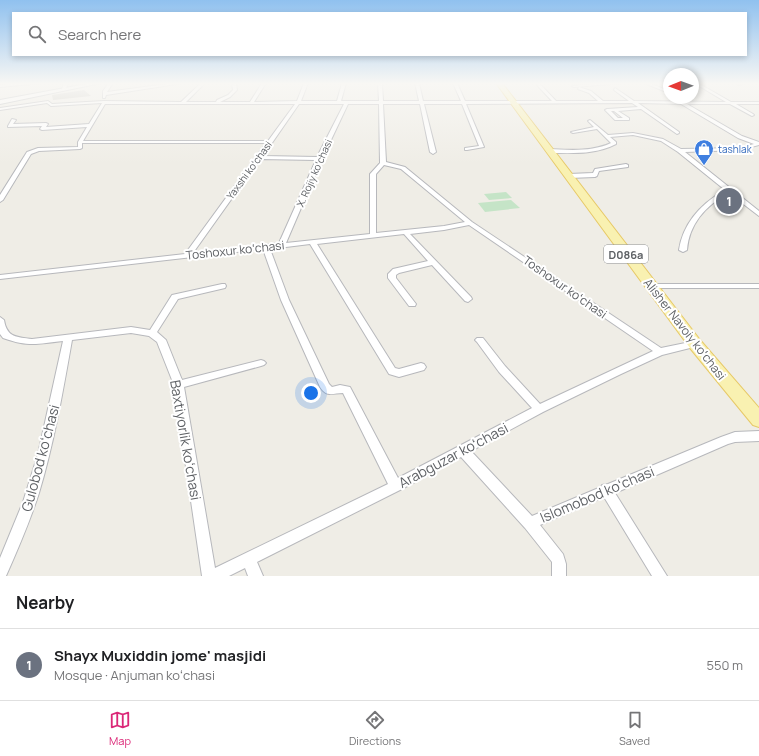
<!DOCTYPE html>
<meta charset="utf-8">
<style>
body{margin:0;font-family:Manrope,sans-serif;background:#f2f2f2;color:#202124}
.compass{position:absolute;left:663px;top:68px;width:36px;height:36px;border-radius:50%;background:#fff;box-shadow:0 2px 6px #0003;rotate:269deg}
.you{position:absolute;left:311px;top:393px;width:14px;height:14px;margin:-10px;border:3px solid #fff;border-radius:50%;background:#1a73e8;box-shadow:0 0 0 6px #1a73e833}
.badge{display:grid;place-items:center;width:26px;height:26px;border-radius:50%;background:#db2777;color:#fff;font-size:13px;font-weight:700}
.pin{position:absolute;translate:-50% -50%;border:2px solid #fff;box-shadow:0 1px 4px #0006}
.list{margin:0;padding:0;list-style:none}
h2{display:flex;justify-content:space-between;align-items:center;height:52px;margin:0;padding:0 16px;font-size:17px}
h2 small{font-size:13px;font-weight:400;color:#757577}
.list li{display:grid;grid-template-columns:26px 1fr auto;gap:12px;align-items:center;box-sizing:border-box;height:72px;padding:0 16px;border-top:1px solid #e0e0e0}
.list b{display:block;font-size:15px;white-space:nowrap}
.list p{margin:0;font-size:13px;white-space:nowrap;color:#757577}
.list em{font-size:13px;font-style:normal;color:#757577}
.icon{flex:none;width:22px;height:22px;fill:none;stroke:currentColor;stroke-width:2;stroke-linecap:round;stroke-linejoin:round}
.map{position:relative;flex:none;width:759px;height:576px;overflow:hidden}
.search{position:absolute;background:#fff;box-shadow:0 2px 6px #0003;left:12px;right:12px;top:12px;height:44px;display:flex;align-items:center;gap:10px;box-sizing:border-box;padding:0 14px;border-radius:0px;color:#757577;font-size:15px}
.sheet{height:124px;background:#fff}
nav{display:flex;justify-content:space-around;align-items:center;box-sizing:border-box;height:56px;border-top:1px solid #e0e0e0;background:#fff;font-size:11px;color:#757577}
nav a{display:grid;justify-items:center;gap:2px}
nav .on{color:#db2777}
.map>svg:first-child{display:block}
.green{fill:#c5e4c7}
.building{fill:#c8c7c1}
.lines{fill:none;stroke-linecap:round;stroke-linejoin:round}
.minor-casing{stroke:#b7b8bc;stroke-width:2}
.secondary-casing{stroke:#b5b8bc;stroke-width:2}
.primary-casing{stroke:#e7c967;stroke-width:2}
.minor{fill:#fff;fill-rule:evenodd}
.secondary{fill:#fff;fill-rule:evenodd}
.primary{fill:#f9f1b1;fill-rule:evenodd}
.labels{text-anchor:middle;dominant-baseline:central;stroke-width:4;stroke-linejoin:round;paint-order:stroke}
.far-shop-label{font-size:10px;fill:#366cbe;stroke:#fff;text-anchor:start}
.far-street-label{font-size:10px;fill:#5e6165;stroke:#fff}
.shield{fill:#fff;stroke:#8e9093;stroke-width:1}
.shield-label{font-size:11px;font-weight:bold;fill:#5e6165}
.street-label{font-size:12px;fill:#5e6165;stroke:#fff}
.near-street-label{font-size:14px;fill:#5e6165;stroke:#fff}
</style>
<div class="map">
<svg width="759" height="576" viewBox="0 0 759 576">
<rect width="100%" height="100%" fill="#efede6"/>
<g class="green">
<polygon points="506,192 512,198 489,200 484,194"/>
<polygon points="511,200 520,208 485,212 478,203"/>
</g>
<polygon class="building" points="84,90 91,96 53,100 52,95"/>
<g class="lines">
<g class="minor-casing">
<g id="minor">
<polygon points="18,83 21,84 42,83 0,87 0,85"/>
<polygon points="64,83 68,83 66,89 64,90 62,89"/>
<polygon points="109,83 113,83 107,92 174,83 183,83 106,95 105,98 103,98 103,91"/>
<path d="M 201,83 L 205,83 L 186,102 L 216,102 L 217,100 L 228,95 L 233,90 L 232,83 L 236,83 L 237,90 L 230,97 L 220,102 L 250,102 L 262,83 L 266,83 L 254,102 L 297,101 L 304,83 L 308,83 L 301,101 L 337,101 L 342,83 L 346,83 L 341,101 L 379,101 L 378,83 L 382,83 L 383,101 L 419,101 L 415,83 L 419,83 L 423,101 L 461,101 L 453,83 L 457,83 L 465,101 L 552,101 L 535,83 L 539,83 L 556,101 L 598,101 L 589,93 L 578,89 L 579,87 L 591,91 L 603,101 L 629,101 L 614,90 L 615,88 L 634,101 L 726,102 L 694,83 L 698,83 L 731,102 L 759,102 L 759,104 L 736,104 L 753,114 L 754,115 L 752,116 L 730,104 L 687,104 L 742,136 L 759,142 L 759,145 L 740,150 L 685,152 L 759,211 L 759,216 L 729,193 C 706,205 689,224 687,250 L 683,252 L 679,250 C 683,223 702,203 725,190 L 678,152 L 661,141 L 633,135 L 610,137 L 616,142 L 616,144 C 595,155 572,153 549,153 L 546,151 L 549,149 C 569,150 592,152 611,143 L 597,129 L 573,133 L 571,132 L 594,127 L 588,121 L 590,120 L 608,135 L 633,133 L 663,139 L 681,149 L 740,148 L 754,144 L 738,138 L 681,104 L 638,103 L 679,132 L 679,133 L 677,134 L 641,109 L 618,111 L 629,118 L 629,120 L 615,120 L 605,110 L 607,109 L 638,107 L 632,103 L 466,104 L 484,147 L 467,150 L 465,150 L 465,148 L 479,146 L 462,104 L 424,104 L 436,152 L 433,154 L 430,152 L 420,104 L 383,104 L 386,162 L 405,167 L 472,222 L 661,348 L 695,341 L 698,342 L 700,344 L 698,346 L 662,355 L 621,374 L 543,412 L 471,451 L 532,516 L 601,487 L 602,485 L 608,484 L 721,437 L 735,432 L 759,431 L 759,441 L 735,442 L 728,444 L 615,493 L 667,576 L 652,576 L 604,497 L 540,525 L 563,554 L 566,564 L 566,576 L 552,576 L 552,562 L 525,528 L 461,457 L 400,490 L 257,562 L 263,576 L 248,576 L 245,568 L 229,576 L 202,576 L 174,385 L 157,342 L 149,336 L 131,333 L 72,340 C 63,391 54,443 39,493 C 30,521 18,549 6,576 L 0,576 L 0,558 L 23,502 L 38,454 L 63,341 C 37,344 28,347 3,338 L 0,334 L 0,317 L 4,320 C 7,338 17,337 32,339 L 131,327 L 150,330 L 172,295 L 222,284 L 225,284 L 226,286 L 225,288 L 178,299 L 157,332 L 166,340 L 182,380 L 261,360 L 264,361 L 266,363 L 264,365 L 261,366 L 184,387 L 215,568 L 388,484 L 343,393 C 333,393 327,398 320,387 L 281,300 L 263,249 L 0,279 L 0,275 L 185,254 L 266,143 L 82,143 L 82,148 L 80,149 L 39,151 L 31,154 L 3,200 L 0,202 L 0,195 L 27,152 L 38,148 L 78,147 L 78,142 L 87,127 L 42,130 L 40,129 L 42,126 L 8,127 L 8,126 L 12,119 L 16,120 L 13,124 L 46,123 L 48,124 L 46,127 L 89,124 L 102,103 L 51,106 L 47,103 L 0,110 L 0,108 L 48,101 L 52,104 L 104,101 L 181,102 ZM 105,104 L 295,104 L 268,141 L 83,141 ZM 299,104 L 344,104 L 317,157 L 263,156 ZM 348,104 L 379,104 L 380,163 L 370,174 L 370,234 L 286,243 L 322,159 ZM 611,111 L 614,111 L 623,118 L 618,118 ZM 260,159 L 316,160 L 279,243 L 193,253 ZM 384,165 L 401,169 L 465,222 L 444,226 L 376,233 L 376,174 ZM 469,225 L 653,351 L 540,404 L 505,366 L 483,338 L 477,338 L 475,340 L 477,342 L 499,372 L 532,408 L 398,478 L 350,387 L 340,385 L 332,387 L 329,384 L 289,300 L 270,249 L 310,244 L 389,374 L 399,377 L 424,370 L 426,367 L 424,364 L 421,363 L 399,369 L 395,368 L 317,244 L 404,234 L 428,261 L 393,269 L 388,274 L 388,278 L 409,306 L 415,306 L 416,304 L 396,278 L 396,275 L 399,273 L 432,265 L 465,301 L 468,302 L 472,299 L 471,297 L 410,234 L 444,230 Z"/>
<polygon points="605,83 623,83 574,87 572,86"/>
<polygon points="644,83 649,83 669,91 669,93"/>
<polygon points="736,83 741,83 742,84 740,85"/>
<polygon points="626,164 628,165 628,167 599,171 597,176 595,177 569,178 566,176 569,174 593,173 595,169"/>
<polygon points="647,284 759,284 759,288 647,288 646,286"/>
</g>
</g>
<g class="secondary-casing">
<polygon id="secondary" points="92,83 101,83 0,104 0,100"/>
</g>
<g class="primary-casing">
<polygon id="primary" points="496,83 502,83 700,340 759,408 759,427 753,425 690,348"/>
</g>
<use href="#minor" class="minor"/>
<use href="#secondary" class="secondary"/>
<use href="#primary" class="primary"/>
</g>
<linearGradient id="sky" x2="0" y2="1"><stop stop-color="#90c1ef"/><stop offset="0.51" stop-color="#f8f7f4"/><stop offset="1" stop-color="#f8f7f4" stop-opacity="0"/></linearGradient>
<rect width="759" height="164" fill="url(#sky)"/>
<defs>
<g id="shop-pin" transform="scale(1)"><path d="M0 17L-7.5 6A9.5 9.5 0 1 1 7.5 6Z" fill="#3f7fe0" stroke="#fff"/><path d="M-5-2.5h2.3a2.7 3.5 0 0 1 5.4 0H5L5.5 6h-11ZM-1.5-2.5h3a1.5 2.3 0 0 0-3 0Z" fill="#fff"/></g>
</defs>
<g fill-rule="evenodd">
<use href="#shop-pin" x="704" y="149"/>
</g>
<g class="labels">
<g class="far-shop-label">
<text x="718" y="149">tashlak</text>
</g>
<g class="far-street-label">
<text transform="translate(249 170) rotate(-54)">Yaxshi koʻchasi</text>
<text transform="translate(314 173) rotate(-66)">X. Rojiy koʻchasi</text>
</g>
<rect class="shield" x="604" y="245" width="44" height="18" rx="3"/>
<g class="shield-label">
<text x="626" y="254">D086a</text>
</g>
<g class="street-label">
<text transform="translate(235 250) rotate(-6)">Toshoxur koʻchasi</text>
<text transform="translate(565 287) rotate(35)">Toshoxur koʻchasi</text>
<text transform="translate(685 329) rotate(52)">Alisher Navoiy koʻchasi</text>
</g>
<g class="near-street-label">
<text transform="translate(186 440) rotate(80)">Baxtiyorlik koʻchasi</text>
<text transform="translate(453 455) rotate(-28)">Arabguzar koʻchasi</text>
<text transform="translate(40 458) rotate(-75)">Gulobod koʻchasi</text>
<text transform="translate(597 494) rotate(-23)">Islomobod koʻchasi</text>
</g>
</g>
</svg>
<svg class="compass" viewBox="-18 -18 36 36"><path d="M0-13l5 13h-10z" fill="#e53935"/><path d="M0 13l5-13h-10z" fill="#757577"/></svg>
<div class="you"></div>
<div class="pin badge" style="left:729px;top:201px;background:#6b7280">1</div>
<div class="search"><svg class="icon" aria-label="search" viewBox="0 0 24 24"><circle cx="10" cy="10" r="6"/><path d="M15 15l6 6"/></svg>Search here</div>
</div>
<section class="sheet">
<h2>Nearby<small></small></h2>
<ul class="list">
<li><span class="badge" style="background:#6b7280">1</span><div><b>Shayx Muxiddin jome' masjidi</b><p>Mosque · Anjuman koʻchasi</p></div><em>550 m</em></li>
</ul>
</section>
<nav>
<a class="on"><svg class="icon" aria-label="map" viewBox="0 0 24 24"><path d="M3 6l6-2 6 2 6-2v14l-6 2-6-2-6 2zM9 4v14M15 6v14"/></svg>Map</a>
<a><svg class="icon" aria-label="directions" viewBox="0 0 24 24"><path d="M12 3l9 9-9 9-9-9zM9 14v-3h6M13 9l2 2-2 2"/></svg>Directions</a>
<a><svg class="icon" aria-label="saved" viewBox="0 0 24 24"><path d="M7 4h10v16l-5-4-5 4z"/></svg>Saved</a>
</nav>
